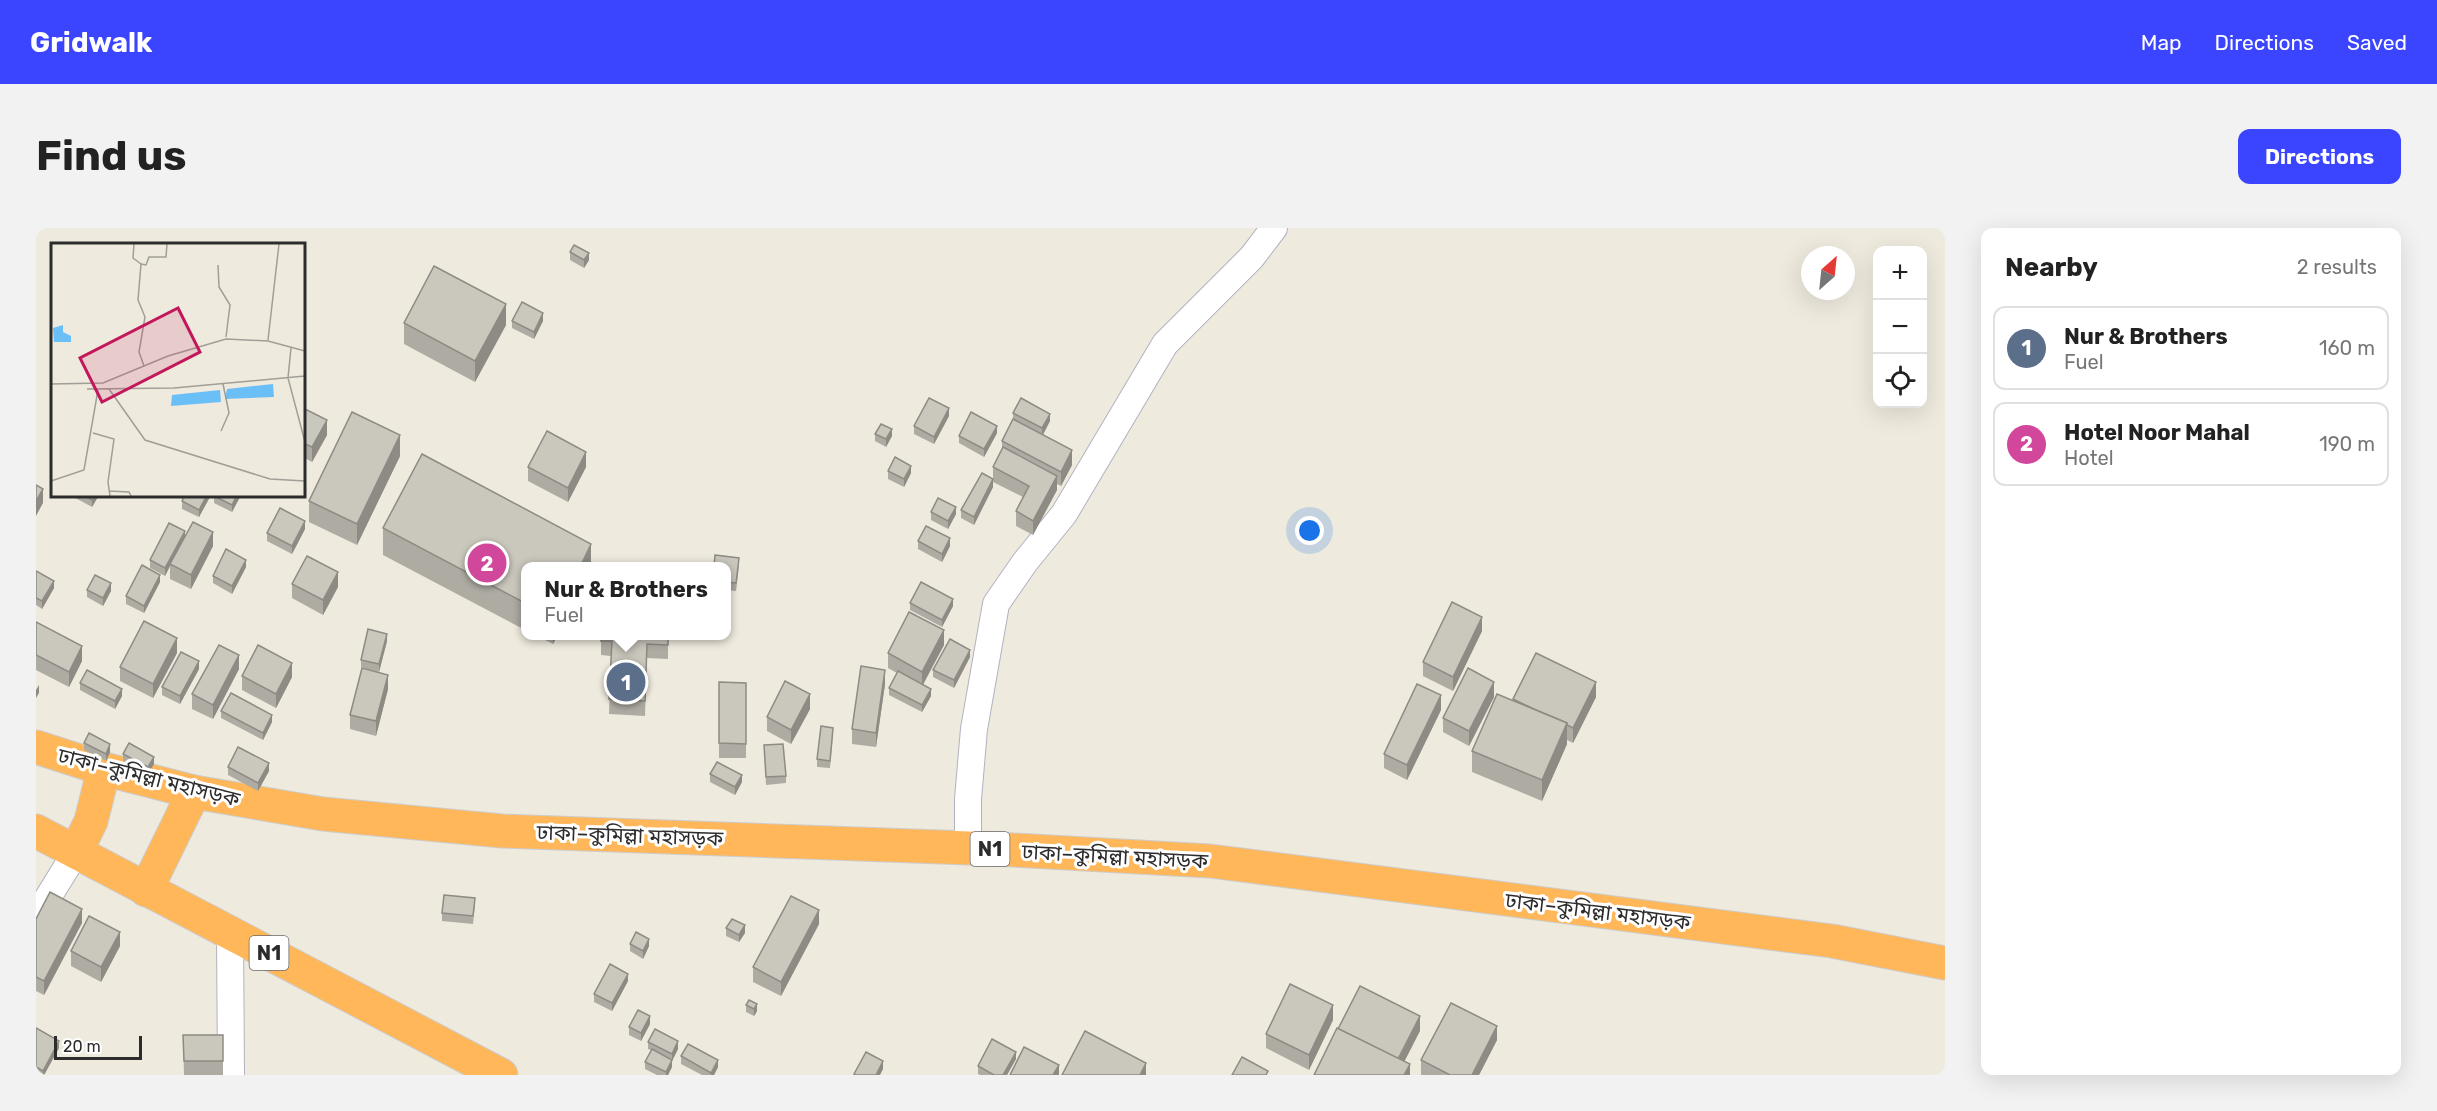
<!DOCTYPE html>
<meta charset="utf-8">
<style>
body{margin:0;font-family:Rubik,"Noto Sans Bengali",sans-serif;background:#f2f2f2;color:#222}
.controls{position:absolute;right:18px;top:18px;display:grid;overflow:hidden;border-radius:12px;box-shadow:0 6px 24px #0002}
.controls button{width:54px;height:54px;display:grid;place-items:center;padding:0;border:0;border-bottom:2px solid #e0e0e0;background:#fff;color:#222;font:30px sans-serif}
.compass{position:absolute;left:1765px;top:18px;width:54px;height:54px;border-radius:50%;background:#fff;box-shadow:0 6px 24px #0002;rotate:27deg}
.scale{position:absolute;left:18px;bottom:15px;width:88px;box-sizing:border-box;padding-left:6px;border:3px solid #2c2c2c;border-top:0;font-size:16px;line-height:21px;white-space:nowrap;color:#2c2c2c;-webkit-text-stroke:4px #fff;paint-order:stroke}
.you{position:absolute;left:1274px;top:303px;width:21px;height:21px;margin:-15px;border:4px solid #fff;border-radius:50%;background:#1a73e8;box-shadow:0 0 0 9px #1a73e833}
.badge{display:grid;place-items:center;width:39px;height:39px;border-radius:50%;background:#3b45ff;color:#fff;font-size:20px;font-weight:700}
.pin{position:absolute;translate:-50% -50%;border:3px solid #fff;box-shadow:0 2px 6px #0006}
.popup{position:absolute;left:485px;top:334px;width:210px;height:78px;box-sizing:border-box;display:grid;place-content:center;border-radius:12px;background:#fff;filter:drop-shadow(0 2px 4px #0005);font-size:20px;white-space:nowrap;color:#767676}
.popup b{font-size:22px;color:#222}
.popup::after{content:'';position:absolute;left:50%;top:100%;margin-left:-12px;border:12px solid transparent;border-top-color:#fff}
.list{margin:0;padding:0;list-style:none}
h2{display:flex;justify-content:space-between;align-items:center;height:78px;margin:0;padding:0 24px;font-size:26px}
h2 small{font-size:20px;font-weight:400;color:#767676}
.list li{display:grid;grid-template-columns:39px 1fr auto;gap:18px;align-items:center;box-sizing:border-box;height:84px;margin:0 12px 12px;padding:0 12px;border:2px solid #e0e0e0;border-radius:12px}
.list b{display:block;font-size:22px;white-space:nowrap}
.list p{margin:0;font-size:20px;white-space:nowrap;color:#767676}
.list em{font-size:20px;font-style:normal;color:#767676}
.icon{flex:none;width:33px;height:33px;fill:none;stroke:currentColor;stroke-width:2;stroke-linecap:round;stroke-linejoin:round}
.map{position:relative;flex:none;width:1909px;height:847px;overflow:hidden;border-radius:12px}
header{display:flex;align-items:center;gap:36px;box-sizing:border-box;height:84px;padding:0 30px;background:#3b45ff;color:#fff}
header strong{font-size:28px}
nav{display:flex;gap:33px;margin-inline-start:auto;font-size:21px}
.intro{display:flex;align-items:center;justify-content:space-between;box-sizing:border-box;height:144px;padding:0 36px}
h1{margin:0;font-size:42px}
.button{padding:15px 27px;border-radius:12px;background:#3b45ff;color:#fff;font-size:21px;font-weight:700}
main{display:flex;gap:36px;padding:0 36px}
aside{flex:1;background:#fff;border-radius:12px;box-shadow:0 6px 24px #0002}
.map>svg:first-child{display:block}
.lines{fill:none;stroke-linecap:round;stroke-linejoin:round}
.street-casing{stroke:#b2b2c1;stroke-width:28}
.highway-casing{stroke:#ccc;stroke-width:35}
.street{stroke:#fff;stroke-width:26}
.highway{stroke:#ffb759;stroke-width:33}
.wall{fill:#aeaba3}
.shaded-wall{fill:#8d8b84}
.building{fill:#cac7bd;stroke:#8d8b84;stroke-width:1.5}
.labels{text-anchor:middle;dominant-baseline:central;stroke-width:6;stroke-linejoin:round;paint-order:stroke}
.shield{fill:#fff;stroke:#6b6b6b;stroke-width:1.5}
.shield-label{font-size:20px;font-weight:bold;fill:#2c2c2c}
.street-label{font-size:21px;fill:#2c2c2c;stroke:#fff}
.inset-road{fill:none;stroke:#a19e97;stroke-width:1.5}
.view{fill:#c2185b;fill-opacity:0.15;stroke:#c2185b;stroke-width:3}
.inset-edge{fill:none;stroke:#2c2c2c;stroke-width:3}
</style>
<header>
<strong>Gridwalk</strong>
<nav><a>Map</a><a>Directions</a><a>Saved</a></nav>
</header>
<div class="intro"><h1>Find us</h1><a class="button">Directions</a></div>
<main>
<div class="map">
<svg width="1909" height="847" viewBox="0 0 1909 847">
<rect width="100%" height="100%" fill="#efeade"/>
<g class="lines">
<g class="street-casing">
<g id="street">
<polyline points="932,620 932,571 938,501 960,376 989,334 1028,286 1129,116 1216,29 1238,0"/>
<polyline points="0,689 40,624"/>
<polyline points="194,705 195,847"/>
</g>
</g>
<g class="highway-casing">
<g id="highway">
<polyline points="0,519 68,541 158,564 287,586 466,603 960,621 1174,633 1796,713 1909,735"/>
<polyline points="0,603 465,847"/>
<polyline points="40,624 55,593 68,541"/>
<polyline points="110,662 158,564"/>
</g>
</g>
<use href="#street" class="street"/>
<use href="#highway" class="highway"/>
</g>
<g class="wall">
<polygon points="534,24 553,32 548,40 534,32"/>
<polygon points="476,93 507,93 498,111 476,100"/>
<polygon points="368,95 470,97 439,154 368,116"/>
<polygon points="267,180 291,207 276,234 267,229"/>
<polygon points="977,185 1014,193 1007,207 1036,237 1025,258 1021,256 1021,262 997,307 980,298 980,283 987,269 957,254 957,259 938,297 925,290 925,282 957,251 957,239 966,222 966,213 977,192"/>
<polygon points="913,188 898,216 878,206 878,198"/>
<polygon points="961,205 948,229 923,215 923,208"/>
<polygon points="839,206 856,208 850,219 839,213"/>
<polygon points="364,228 321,317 273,294 273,273"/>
<polygon points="492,239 550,239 532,274 492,253"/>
<polygon points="852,243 875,245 868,259 852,251"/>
<polygon points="34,267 63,267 56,279"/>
<polygon points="175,267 163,289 146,281 146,273"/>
<polygon points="205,267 196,284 178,275 178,268"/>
<polygon points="895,284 920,286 912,301 895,292"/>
<polygon points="347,300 555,339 489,339 489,402 347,327"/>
<polygon points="269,301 256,326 231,313 231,305"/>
<polygon points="149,308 177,318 155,361 134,351 134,338 129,348 114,340 114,332"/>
<polygon points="882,313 914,318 906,334 882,321"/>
<polygon points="703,338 700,363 690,362 690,339"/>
<polygon points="210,339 196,366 177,355 177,348"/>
<polygon points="0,343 18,360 6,381 0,377"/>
<polygon points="124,354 108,385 90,376 90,368"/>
<polygon points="256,356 302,359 287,387 256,370"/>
<polygon points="51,362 75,363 67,378 51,369"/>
<polygon points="874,375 917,378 906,399 874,382"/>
<polygon points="0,394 46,433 33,459 0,442"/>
<polygon points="1446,403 1417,463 1387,448 1387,434"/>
<polygon points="501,408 521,408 517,416"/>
<polygon points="565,408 632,408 632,431 611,430 609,488 573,486 575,428 565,427"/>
<polygon points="351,413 343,444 325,439 325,432"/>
<polygon points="908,417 887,457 895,468 886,484 853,467 853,460 861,445 852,440 852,425"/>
<polygon points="141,425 117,470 84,453 84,439"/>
<polygon points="934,429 918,460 897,449 897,442"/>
<polygon points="163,441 144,476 126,467 126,459"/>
<polygon points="203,441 177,491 156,481 156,466"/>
<polygon points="206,448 256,449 240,480 206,462"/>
<polygon points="683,454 710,455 710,530 683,530"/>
<polygon points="44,455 86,468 79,481 44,462"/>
<polygon points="849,456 840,519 816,516 816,501"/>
<polygon points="352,461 340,508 314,501 314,487"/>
<polygon points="1458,469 1433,518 1407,504 1407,490"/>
<polygon points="1560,469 1537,515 1531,512 1531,516 1506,573 1436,544 1436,523 1477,472 1477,471"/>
<polygon points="774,481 755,516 731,503 731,489"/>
<polygon points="1405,482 1371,552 1348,540 1348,526"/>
<polygon points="185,483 236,494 227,512 185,490"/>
<polygon points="797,507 794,540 781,539 781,531"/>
<polygon points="48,515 74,524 70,533 48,522"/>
<polygon points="728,517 750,548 750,555 730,557"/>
<polygon points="87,526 118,536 112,546 87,533"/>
<polygon points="192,539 233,543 222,563 192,547"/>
<polygon points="674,546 706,554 699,567 674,554"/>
<polygon points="439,677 437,696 406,693 406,685"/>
<polygon points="0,691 46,695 8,767 0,763"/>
<polygon points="783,696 745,768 717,754 717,739"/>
<polygon points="690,700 709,705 703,714 690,708"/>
<polygon points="594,716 613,718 607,731 594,723"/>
<polygon points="84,718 65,754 35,738 35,723"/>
<polygon points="592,753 576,783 558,774 558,766"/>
<polygon points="713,772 721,783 718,788 710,784 710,777"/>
<polygon points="1297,792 1273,842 1230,820 1230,806"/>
<polygon points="614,796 605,813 593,807 593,799"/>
<polygon points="0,800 23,820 8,847 0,847"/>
<polygon points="147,807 187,807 187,847 148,847"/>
<polygon points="1461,812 1443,847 1385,847 1385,832"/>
<polygon points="612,814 642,821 636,833 636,839 632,847 621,847 609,841 609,834 615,822 612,821"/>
<polygon points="645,828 682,839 678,847 666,847 645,836"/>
<polygon points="980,831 971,847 944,847 942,846 942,838"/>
</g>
<g class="shaded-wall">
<polygon points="553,25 553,32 548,40 548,32"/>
<polygon points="470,76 470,97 439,154 439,133"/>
<polygon points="507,85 507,93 498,111 498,104"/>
<polygon points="913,180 913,188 898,216 898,209"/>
<polygon points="1014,186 1014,193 1006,208 1006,200"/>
<polygon points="291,192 291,207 276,234 276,219"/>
<polygon points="961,198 961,205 948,229 948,221"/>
<polygon points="856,201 856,208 850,219 850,211"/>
<polygon points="364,207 364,228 321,317 321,296"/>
<polygon points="1036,222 1036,237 1025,258 1025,244"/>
<polygon points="550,224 550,239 532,274 532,260"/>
<polygon points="875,238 875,245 868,259 868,251"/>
<polygon points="1021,248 1021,262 997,307 997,293"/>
<polygon points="957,251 957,259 938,297 938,289"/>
<polygon points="7,261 7,275 0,288 0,273"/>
<polygon points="59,267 63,267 56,279 56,272"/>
<polygon points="171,267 175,267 163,289 163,282"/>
<polygon points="201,267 205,267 196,284 196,277"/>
<polygon points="920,279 920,286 912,301 912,293"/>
<polygon points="269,293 269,301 256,326 256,318"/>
<polygon points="149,303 149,311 134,336 134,338 129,348 129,340"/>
<polygon points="177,304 177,318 155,361 155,347"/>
<polygon points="914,310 914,318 906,334 906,326"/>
<polygon points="555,316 555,339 544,339"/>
<polygon points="210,332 210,339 196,366 196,358"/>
<polygon points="302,344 302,359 287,387 287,372"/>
<polygon points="124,347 124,354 108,385 108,378"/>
<polygon points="18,353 18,360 6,381 6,373"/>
<polygon points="75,355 75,363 67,378 67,370"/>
<polygon points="917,371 917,378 906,399 906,392"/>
<polygon points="1446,389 1446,403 1417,463 1417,449"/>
<polygon points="908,402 908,417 886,458 886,444"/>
<polygon points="351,406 351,413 343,444 343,436"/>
<polygon points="517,408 521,408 517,416"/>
<polygon points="141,410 141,425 117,470 117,456"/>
<polygon points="46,418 46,433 33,459 33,444"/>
<polygon points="934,422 934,429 918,460 918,452"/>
<polygon points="203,427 203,441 177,491 177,477"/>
<polygon points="163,433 163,441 144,476 144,468"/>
<polygon points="256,435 256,449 240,480 240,466"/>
<polygon points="849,442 849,456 840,519 840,505"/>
<polygon points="352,447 352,461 340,508 340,493"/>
<polygon points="1458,454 1458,469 1433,518 1433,503"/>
<polygon points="1560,454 1560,469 1537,515 1537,500"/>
<polygon points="3,457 3,465 0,470 0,462"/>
<polygon points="86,461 86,468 79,481 79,473"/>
<polygon points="895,461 895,468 886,484 886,477"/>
<polygon points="774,466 774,481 755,516 755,502"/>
<polygon points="1405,467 1405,482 1371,552 1371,537"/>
<polygon points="236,487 236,494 227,512 227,505"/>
<polygon points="1531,495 1531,516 1506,573 1506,552"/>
<polygon points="74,516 74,524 70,533 70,526"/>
<polygon points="118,529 118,536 112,546 112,539"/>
<polygon points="233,535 233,543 222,563 222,555"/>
<polygon points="706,547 706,554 699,567 699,559"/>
<polygon points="46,681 46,695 8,767 8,753"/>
<polygon points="783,682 783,696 745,768 745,754"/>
<polygon points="709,697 709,705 703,714 703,707"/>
<polygon points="84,704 84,718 65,754 65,739"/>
<polygon points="613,711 613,718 607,731 607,723"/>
<polygon points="592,746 592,753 576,783 576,775"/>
<polygon points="721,776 721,783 718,788 718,781"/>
<polygon points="1297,777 1297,792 1273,842 1273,827"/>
<polygon points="614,788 614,796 605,813 605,805"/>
<polygon points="1384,788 1384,803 1362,846 1362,832"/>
<polygon points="1461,798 1461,812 1443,847 1436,847"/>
<polygon points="23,813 23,820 8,847 7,847 7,843"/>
<polygon points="642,813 642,821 636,833 636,839 632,847 630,847 630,844 636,833 636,826"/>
<polygon points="980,824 980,831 971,847 967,847"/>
<polygon points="682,832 682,839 678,847 675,847 675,845"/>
<polygon points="847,833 847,841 844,847 840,847"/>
<polygon points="1110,835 1110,847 1104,847"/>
<polygon points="1374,836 1374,847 1368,847"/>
<polygon points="1023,837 1023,847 1017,847"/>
</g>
<g class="building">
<polygon points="538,17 553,25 548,32 534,24"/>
<polygon points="398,38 470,76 439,133 368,95"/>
<polygon points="486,74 507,85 498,104 476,93"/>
<polygon points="893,170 913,180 898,209 878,198"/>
<polygon points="985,170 1014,186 1006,200 977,185"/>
<polygon points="267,180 291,192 276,219 267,215"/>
<polygon points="316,184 364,207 321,296 273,273"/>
<polygon points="935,184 961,198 948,221 923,208"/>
<polygon points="977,191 1036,222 1025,244 966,213"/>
<polygon points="845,196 856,201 850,211 839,206"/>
<polygon points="511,203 550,224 532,260 492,239"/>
<polygon points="967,219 1021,248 997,293 980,283 993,258 957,239"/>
<polygon points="386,226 555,316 544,339 489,339 489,375 347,300"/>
<polygon points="859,229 875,238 868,251 852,243"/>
<polygon points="946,245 957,251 938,289 925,282"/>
<polygon points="0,257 7,261 0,273"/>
<polygon points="48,267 59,267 56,272"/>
<polygon points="149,267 171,267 163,282 146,273"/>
<polygon points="179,267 201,267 196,277 178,268"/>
<polygon points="902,270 920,279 912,293 895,284"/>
<polygon points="244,280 269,293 256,318 231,305"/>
<polygon points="157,294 177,304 155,347 134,336"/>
<polygon points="133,295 149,303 129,340 114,332"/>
<polygon points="890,298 914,310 906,326 882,313"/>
<polygon points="190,321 210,332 196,358 177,348"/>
<polygon points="679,327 703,330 700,355 690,354 690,339 678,339"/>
<polygon points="271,328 302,344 287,372 256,356"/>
<polygon points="106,337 124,347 108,378 90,368"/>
<polygon points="0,343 18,353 6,373 0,370"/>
<polygon points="59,347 75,355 67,370 51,362"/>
<polygon points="885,354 917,371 906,392 874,375"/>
<polygon points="1416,374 1446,389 1417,449 1387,434"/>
<polygon points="873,384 908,402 886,444 852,425"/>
<polygon points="108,393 141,410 117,456 84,439"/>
<polygon points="0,394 46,418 33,444 0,427"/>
<polygon points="332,401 351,406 343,436 325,432"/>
<polygon points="565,408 632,408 632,417 611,416 609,473 573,471 576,413 565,413"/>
<polygon points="914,411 934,422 918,452 897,442"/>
<polygon points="183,417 203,427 177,477 156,466"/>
<polygon points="222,417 256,435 240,466 206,448"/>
<polygon points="145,424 163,433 144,468 126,459"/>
<polygon points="1500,425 1560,454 1537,500 1531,497 1531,495 1500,482 1477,471"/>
<polygon points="825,438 849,442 840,505 816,501"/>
<polygon points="326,440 352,447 340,493 314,487"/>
<polygon points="1432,440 1458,454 1433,503 1407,490"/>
<polygon points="51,442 86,461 79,473 44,455"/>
<polygon points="862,443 895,461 886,477 853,460"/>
<polygon points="749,453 774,466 755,502 731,489"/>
<polygon points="683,454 710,455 710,516 683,515"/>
<polygon points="1381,456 1405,467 1371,537 1348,526"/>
<polygon points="195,465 236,487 227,505 185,483"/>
<polygon points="1461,466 1531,495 1506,552 1436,523"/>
<polygon points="785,498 797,500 794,533 781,531"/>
<polygon points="53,505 74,516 70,526 48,515"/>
<polygon points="93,515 118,529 112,539 87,526"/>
<polygon points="747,516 750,548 730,549 728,517"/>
<polygon points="202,519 233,535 222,555 192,539"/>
<polygon points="681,534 706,547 699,559 674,546"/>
<polygon points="14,664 46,681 8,753 0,749 0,691"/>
<polygon points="408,667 439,670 437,688 406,685"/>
<polygon points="755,668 783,682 745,754 717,739"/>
<polygon points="53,688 84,704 65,739 35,723"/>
<polygon points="696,691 709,697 703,707 690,700"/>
<polygon points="600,704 613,711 607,723 594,716"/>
<polygon points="574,736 592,746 576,775 558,766"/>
<polygon points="1254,756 1297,777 1273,827 1230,806"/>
<polygon points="1324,758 1384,788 1362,831 1302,801"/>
<polygon points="713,772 721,776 718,781 710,777"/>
<polygon points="1415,775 1461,798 1436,847 1414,847 1385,832"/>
<polygon points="602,782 614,788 605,805 593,799"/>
<polygon points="0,800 23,813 7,843 0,839"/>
<polygon points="1301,800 1374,836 1368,847 1278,847"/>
<polygon points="619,801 642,813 636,826 612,814"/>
<polygon points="1049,803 1110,835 1104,847 1026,847"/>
<polygon points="147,807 187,807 187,833 148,833"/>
<polygon points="956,811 980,824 967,847 958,847 942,838"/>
<polygon points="652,816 682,832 675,845 645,828"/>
<polygon points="988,819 1023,837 1017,847 974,847"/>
<polygon points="616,821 636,832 630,844 609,834"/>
<polygon points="830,824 847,833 840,847 821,847 818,846"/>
<polygon points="1206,829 1232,843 1230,847 1196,847"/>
</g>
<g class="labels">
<g class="shield">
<rect x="934.5" y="604" width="39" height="34" rx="4.5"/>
<rect x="213.5" y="708" width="39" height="34" rx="4.5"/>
</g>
<g class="shield-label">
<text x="954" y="621">N1</text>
<text x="233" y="725">N1</text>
</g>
<g class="street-label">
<text transform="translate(113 549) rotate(14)">ঢাকা–কুমিল্লা মহাসড়ক</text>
<text transform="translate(594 607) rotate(2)">ঢাকা–কুমিল্লা মহাসড়ক</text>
<text transform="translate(1079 628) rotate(3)">ঢাকা–কুমিল্লা মহাসড়ক</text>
<text transform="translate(1562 683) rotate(7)">ঢাকা–কুমিল্লা মহাসড়ক</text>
</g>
</g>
<g transform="translate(15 15)">
<rect width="254" height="254" fill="#efeade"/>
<path d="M 12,82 L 12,89 L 20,93 L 20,99 L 3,99 L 2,85 ZM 222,141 L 223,154 L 174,156 L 176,146 ZM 169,147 L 170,159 L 120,163 L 121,152 Z" fill="#6abff7"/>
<path class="inset-road" d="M 83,1 L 82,15 L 90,21M 90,21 L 87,57 L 94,74 L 88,109 L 93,123M 90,21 L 95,22 L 98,14 L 115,14 L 116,1M 167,22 L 168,44 L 179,62 L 175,94M 217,97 L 228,1M 240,105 L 237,135 L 254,199M 0,141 L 52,140 L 117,113 L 175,96 L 217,98 L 254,108M 36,146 L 123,145 L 254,133M 58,146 L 94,197 L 219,236 L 254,238M 170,188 L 178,170 L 172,141M 42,190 L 63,196 L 57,239 L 59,253M 0,238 L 33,227 L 47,147M 58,248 L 78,249 L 80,253"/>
<path class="view" d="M 127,65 L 149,109 L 51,159 L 29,115 Z"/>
<rect width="254" height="254" class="inset-edge"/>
</g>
</svg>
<div class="controls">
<button>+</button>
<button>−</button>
<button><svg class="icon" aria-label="locate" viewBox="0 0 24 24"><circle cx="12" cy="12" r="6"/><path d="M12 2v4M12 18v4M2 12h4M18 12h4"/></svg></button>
</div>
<svg class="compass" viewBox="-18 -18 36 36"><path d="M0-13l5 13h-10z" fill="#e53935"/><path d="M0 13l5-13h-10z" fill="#767676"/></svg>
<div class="scale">20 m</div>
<div class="you"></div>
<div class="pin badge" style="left:590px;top:454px;background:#5c6f8a">1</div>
<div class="popup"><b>Nur &amp; Brothers</b>Fuel</div>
<div class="pin badge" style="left:451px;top:335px;background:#d1479c">2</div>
</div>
<aside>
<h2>Nearby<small>2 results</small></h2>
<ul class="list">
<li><span class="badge" style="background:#5c6f8a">1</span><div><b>Nur &amp; Brothers</b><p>Fuel</p></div><em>160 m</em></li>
<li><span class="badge" style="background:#d1479c">2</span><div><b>Hotel Noor Mahal</b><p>Hotel</p></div><em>190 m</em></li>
</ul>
</aside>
</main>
